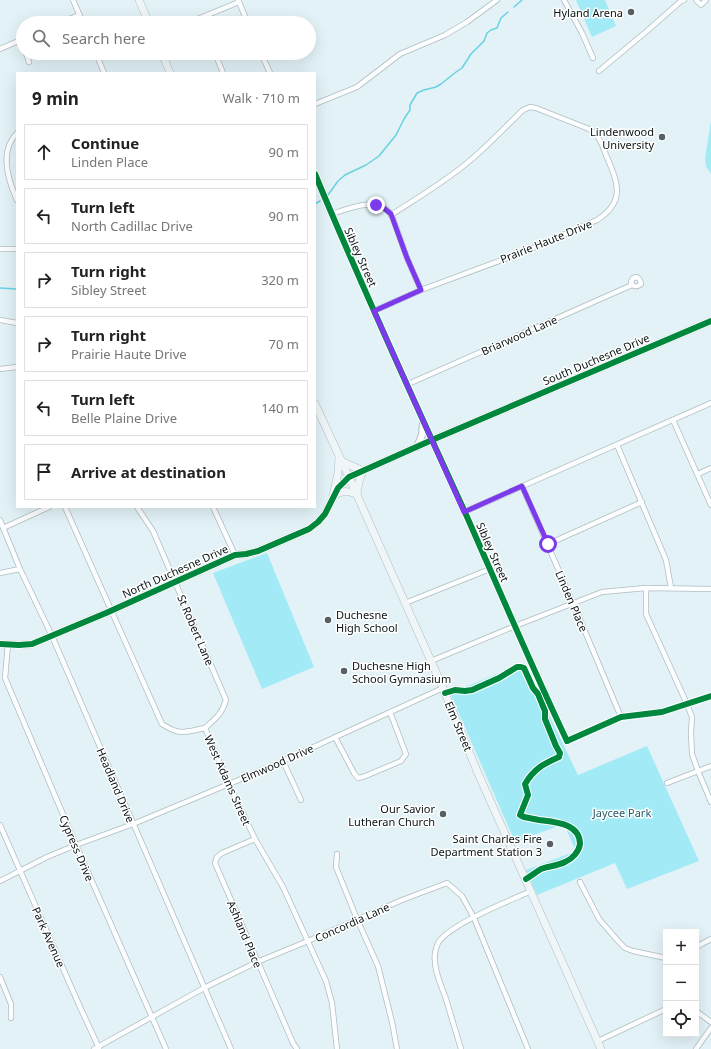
<!DOCTYPE html>
<meta charset="utf-8">
<style>
body{margin:0;font-family:"Noto Sans",sans-serif;background:#f2f2f2;color:#222}
.controls{position:absolute;right:12px;bottom:12px;display:grid;overflow:hidden;border-radius:0px;box-shadow:0 4px 16px #0002}
.controls button{width:36px;height:36px;display:grid;place-items:center;padding:0;border:0;border-bottom:1px solid #e0e0e0;background:#fff;color:#222;font:20px sans-serif}
.stop{position:absolute;width:12px;height:12px;margin:-9px;border:3px solid #7c3aed;border-radius:50%;background:#fff}
.stop.end{background:#7c3aed;border-color:#fff;box-shadow:0 1px 4px #0008}
.list{margin:0;padding:0;list-style:none}
h2{display:flex;justify-content:space-between;align-items:center;height:52px;margin:0;padding:0 16px;font-size:17px}
h2 small{font-size:13px;font-weight:400;color:#767676}
.list li{display:grid;grid-template-columns:26px 1fr auto;gap:12px;align-items:center;box-sizing:border-box;height:56px;margin:0 8px 8px;padding:0 8px;border:1px solid #e0e0e0;border-radius:0px}
.list b{display:block;font-size:15px;white-space:nowrap}
.list p{margin:0;font-size:13px;white-space:nowrap;color:#767676}
.list em{font-size:13px;font-style:normal;color:#767676}
.icon{flex:none;width:22px;height:22px;fill:none;stroke:currentColor;stroke-width:2;stroke-linecap:round;stroke-linejoin:round}
.map{position:relative;flex:none;width:711px;height:1049px;overflow:hidden}
.search{position:absolute;background:#fff;box-shadow:0 4px 16px #0002;left:16px;top:16px;width:300px;height:44px;display:flex;align-items:center;gap:10px;box-sizing:border-box;padding:0 14px;border-radius:22px;color:#767676;font-size:15px}
.panel{position:absolute;background:#fff;box-shadow:0 4px 16px #0002;left:16px;top:72px;width:300px;height:436px;border-radius:0px}
.map>svg:first-child{display:block}
.green{fill:#a3eaf7}
.lines{fill:none;stroke-linecap:round;stroke-linejoin:round}
.stream{stroke:#68d1e2;stroke-width:1.5}
.minor-casing{stroke:#b0bdc0;stroke-width:6}
.tertiary-casing{stroke:#b0bdc0;stroke-width:8}
.secondary-casing{stroke:#b0bdc0;stroke-width:8}
.minor{stroke:#fbfdfe;stroke-width:4.5}
.tertiary{stroke:#fbfdfe;stroke-width:6}
.secondary{stroke:#f0f6f8;stroke-width:7}
.cycleway-casing{stroke:#fff;stroke-width:8}
.cycleway{stroke:#00873e;stroke-width:6}
.route{stroke:#7c3aed;stroke-width:5}
.poi-dot{fill:#556164;stroke:#fff;stroke-width:1.5}
.labels{text-anchor:middle;dominant-baseline:central;stroke-width:3;stroke-linejoin:round;paint-order:stroke}
.poi-label{font-size:11px;fill:#091315;stroke:#fff;text-anchor:end}
.street-label{font-size:11px;fill:#091315;stroke:#fff}
.park-label{font-size:11px;fill:#255c66;stroke:#fff}
</style>
<div class="map">
<svg width="711" height="1049" viewBox="0 0 711 1049">
<rect width="100%" height="100%" fill="#e2f2f6"/>
<g class="green">
<polygon points="576,0 605,0 616,26 592,37"/>
<polygon points="711,120 711,174 706,166 705,159"/>
<polygon points="267,553 314,667 262,689 213,573"/>
<polygon points="524,663 578,775 647,746 699,861 627,889 615,863 537,895 526,870 576,851 564,824 515,842 450,693"/>
</g>
<g class="lines">
<g class="stream">
<polyline points="514,7 522,0"/>
<polyline points="328,195 338,181 345,175 366,165 379,156 396,135 404,119 410,110 410,105 417,93 424,90 436,87 441,84 456,72 462,68 471,54 484,41 487,33 491,30 497,28 501,18 508,12"/>
<polyline points="315,204 320,201"/>
<polyline points="0,288 17,289"/>
</g>
<g class="minor-casing">
<g id="minor">
<polyline points="73,0 83,23"/>
<polyline points="238,0 248,23"/>
<polyline points="564,0 582,33 593,58"/>
<polyline points="696,0 701,5 706,0"/>
<polyline points="60,23 79,15"/>
<polyline points="188,23 239,2"/>
<polyline points="21,40 23,46"/>
<polyline points="0,49 23,39"/>
<polyline points="26,53 29,62"/>
<polyline points="96,53 104,73"/>
<polyline points="215,53 223,73"/>
<polyline points="261,53 270,73"/>
<polyline points="599,71 647,31 681,1 684,0"/>
<polyline points="315,104 357,87 400,54 445,35 467,22 497,0"/>
<path d="M 17,133 C 0,150 7,178 17,200"/>
<path d="M 315,174 C 362,287 413,399 464,510 C 498,587 531,665 567,741 L 621,717 L 662,712 L 711,696"/>
<path d="M 332,214 C 349,208 380,195 392,216 L 407,258 L 421,290"/>
<polyline points="0,249 17,249"/>
<path d="M 374,311 L 421,290 L 526,251 L 597,220 C 627,201 617,181 606,155 C 602,144 599,135 589,129 L 536,108 L 530,107 L 523,110 C 504,128 487,147 467,163 C 443,183 417,198 391,215"/>
<polyline points="0,320 17,323"/>
<polyline points="0,369 17,367"/>
<path d="M 406,385 L 632,285 C 635,287 637,287 641,284 L 640,280 L 637,277 L 633,278 L 631,282 L 632,285"/>
<polyline points="673,420 711,505"/>
<polyline points="617,445 666,560 671,588"/>
<polyline points="698,474 711,468"/>
<polyline points="522,486 573,603 621,717"/>
<path d="M 65,507 L 162,724 C 180,736 185,732 205,728 L 229,784 L 255,839 L 283,887 L 326,981 L 332,1003 L 337,1049"/>
<path d="M 137,507 L 153,531 L 226,700 C 222,714 216,718 205,728"/>
<polyline points="213,507 235,555"/>
<polyline points="464,512 711,403"/>
<polyline points="0,520 20,569 52,636 231,1049"/>
<polyline points="3,528 49,507"/>
<polyline points="548,544 642,502"/>
<polyline points="0,573 20,569"/>
<polyline points="646,588 646,614 687,704 692,717 691,733 692,754 698,771 711,802"/>
<polyline points="405,603 490,569"/>
<polyline points="8,644 5,678 76,845 166,1049"/>
<polyline points="431,661 515,626 602,592 646,588 711,589"/>
<polyline points="335,737 354,773 358,778 363,777 401,761 406,754 390,712"/>
<polyline points="283,761 301,800"/>
<polyline points="667,783 711,766"/>
<polyline points="0,825 80,1007 99,1048"/>
<polyline points="255,839 222,853 217,857 215,863 293,1043 297,1049"/>
<polyline points="337,854 336,867 357,919 378,966 392,1022 397,1049"/>
<polyline points="0,881 47,857 76,845 133,824 229,784 283,761 443,688"/>
<polyline points="580,882 599,919 619,942 625,948 633,951 666,958"/>
<polyline points="696,947 711,939"/>
<polyline points="0,977 11,1004 11,1018"/>
<polyline points="696,1011 711,1022"/>
<polyline points="598,1041 666,1009"/>
<polyline points="94,1049 204,988 257,962 308,941 402,900 447,883 462,896 474,918 528,1049"/>
<path d="M 461,1049 C 456,1032 451,1016 446,999 C 442,987 435,974 435,961 C 434,956 436,948 438,943 C 450,924 509,901 531,891"/>
<polyline points="696,1049 711,1028"/>
</g>
</g>
<g class="tertiary-casing">
<g id="tertiary">
<polyline points="417,447 422,435 423,422"/>
<polyline points="0,644 19,645 32,644 106,613 235,555 246,554 258,551 309,529 318,522 325,514 338,488 349,477 432,440 711,321"/>
</g>
</g>
<g class="secondary-casing">
<g id="secondary">
<polyline points="139,0 149,23"/>
<polyline points="162,53 170,73"/>
<polyline points="315,404 349,477 443,688 477,771 601,1049"/>
<path d="M 333,496 C 343,490 346,491 357,494 L 359,481 L 363,471 L 343,462"/>
<polyline points="333,496 338,473 339,457"/>
</g>
</g>
<use href="#minor" class="minor"/>
<use href="#tertiary" class="tertiary"/>
<use href="#secondary" class="secondary"/>
<g class="cycleway-casing">
<g id="cycleway">
<path d="M 315,174 C 362,287 413,399 464,510 C 498,587 531,665 567,741"/>
<polyline points="0,644 19,645 32,644 106,613 235,555 246,554 258,551 309,529 318,522 325,514 338,488 349,477 432,440 711,321"/>
<path d="M 445,693 L 455,690 L 465,691 L 472,690 L 499,678 L 517,667 L 521,667 L 524,668 L 533,688 L 538,694 L 542,704 L 545,711 L 545,719 L 556,746 L 560,753 L 559,757 C 543,764 534,769 525,784 L 528,795 L 520,815 L 524,817 C 529,818 534,819 539,820 C 554,822 580,823 580,844 C 579,852 572,859 565,862 C 557,866 549,866 541,869 C 536,872 531,876 526,879"/>
<polyline points="567,741 621,717 662,712 711,696"/>
</g>
</g>
<use href="#cycleway" class="cycleway"/>
</g>
<g class="lines">
<polyline class="route" points="376,205 385,209 391,214 407,258 421,290 374,311 464,512 522,486 548,544"/>
</g>
<g class="poi-dot">
<circle cx="631" cy="12" r="4"/>
<circle cx="662" cy="137" r="4"/>
<circle cx="328" cy="620" r="4"/>
<circle cx="344" cy="671" r="4"/>
<circle cx="443" cy="814" r="4"/>
<circle cx="550" cy="844" r="4"/>
</g>
<g class="labels">
<g class="poi-label">
<text x="623" y="12">Hyland Arena</text>
<text x="654" y="131">Lindenwood<tspan x="654" dy="13">University</tspan></text>
<text x="336" y="614" text-anchor="start">Duchesne<tspan x="336" dy="13">High School</tspan></text>
<text x="352" y="665" text-anchor="start">Duchesne High<tspan x="352" dy="13">School Gymnasium</tspan></text>
<text x="435" y="808">Our Savior<tspan x="435" dy="13">Lutheran Church</tspan></text>
<text x="542" y="838">Saint Charles Fire<tspan x="542" dy="13">Department Station 3</tspan></text>
</g>
<g class="street-label">
<text transform="translate(546 241) rotate(-22)">Prairie Haute Drive</text>
<text transform="translate(361 257) rotate(66)">Sibley Street</text>
<text transform="translate(519 335) rotate(-24)">Briarwood Lane</text>
<text transform="translate(596 359) rotate(-23)">South Duchesne Drive</text>
<text transform="translate(493 552) rotate(66)">Sibley Street</text>
<text transform="translate(175 571) rotate(-24)">North Duchesne Drive</text>
<text transform="translate(572 601) rotate(67)">Linden Place</text>
<text transform="translate(196 630) rotate(67)">St Robert Lane</text>
<text transform="translate(459 726) rotate(67)">Elm Street</text>
<text transform="translate(277 763) rotate(-24)">Elmwood Drive</text>
<text transform="translate(228 780) rotate(66)">West Adams Street</text>
<text transform="translate(116 785) rotate(67)">Headland Drive</text>
<text transform="translate(77 848) rotate(67)">Cypress Drive</text>
<text transform="translate(352 922) rotate(-24)">Concordia Lane</text>
<text transform="translate(245 934) rotate(67)">Ashland Place</text>
<text transform="translate(49 937) rotate(66)">Park Avenue</text>
</g>
<g class="park-label">
<text x="622" y="812">Jaycee Park</text>
</g>
</g>
</svg>
<div class="controls">
<button>+</button>
<button>−</button>
<button><svg class="icon" aria-label="locate" viewBox="0 0 24 24"><circle cx="12" cy="12" r="6"/><path d="M12 2v4M12 18v4M2 12h4M18 12h4"/></svg></button>
</div>
<div class="stop" style="left:548px;top:544px"></div>
<div class="stop end" style="left:376px;top:205px"></div>
<div class="search"><svg class="icon" aria-label="search" viewBox="0 0 24 24"><circle cx="10" cy="10" r="6"/><path d="M15 15l6 6"/></svg>Search here</div>
<section class="panel">
<h2>9 min<small>Walk · 710 m</small></h2>
<ul class="list">
<li><svg class="icon" aria-label="ahead" viewBox="0 0 24 24"><path d="M12 20V5M6 11l6-6 6 6"/></svg><div><b>Continue</b><p>Linden Place</p></div><em>90 m</em></li>
<li><svg class="icon" aria-label="left" viewBox="0 0 24 24"><path d="M17 20v-9H6M10 6l-5 5 5 5"/></svg><div><b>Turn left</b><p>North Cadillac Drive</p></div><em>90 m</em></li>
<li><svg class="icon" aria-label="right" viewBox="0 0 24 24"><path d="M7 20v-9h11M14 6l5 5-5 5"/></svg><div><b>Turn right</b><p>Sibley Street</p></div><em>320 m</em></li>
<li><svg class="icon" aria-label="right" viewBox="0 0 24 24"><path d="M7 20v-9h11M14 6l5 5-5 5"/></svg><div><b>Turn right</b><p>Prairie Haute Drive</p></div><em>70 m</em></li>
<li><svg class="icon" aria-label="left" viewBox="0 0 24 24"><path d="M17 20v-9H6M10 6l-5 5 5 5"/></svg><div><b>Turn left</b><p>Belle Plaine Drive</p></div><em>140 m</em></li>
<li><svg class="icon" aria-label="arrive" viewBox="0 0 24 24"><path d="M6 21V4h12l-3 4 3 4H6"/></svg><div><b>Arrive at destination</b></div></li>
</ul>
</section>
</div>
